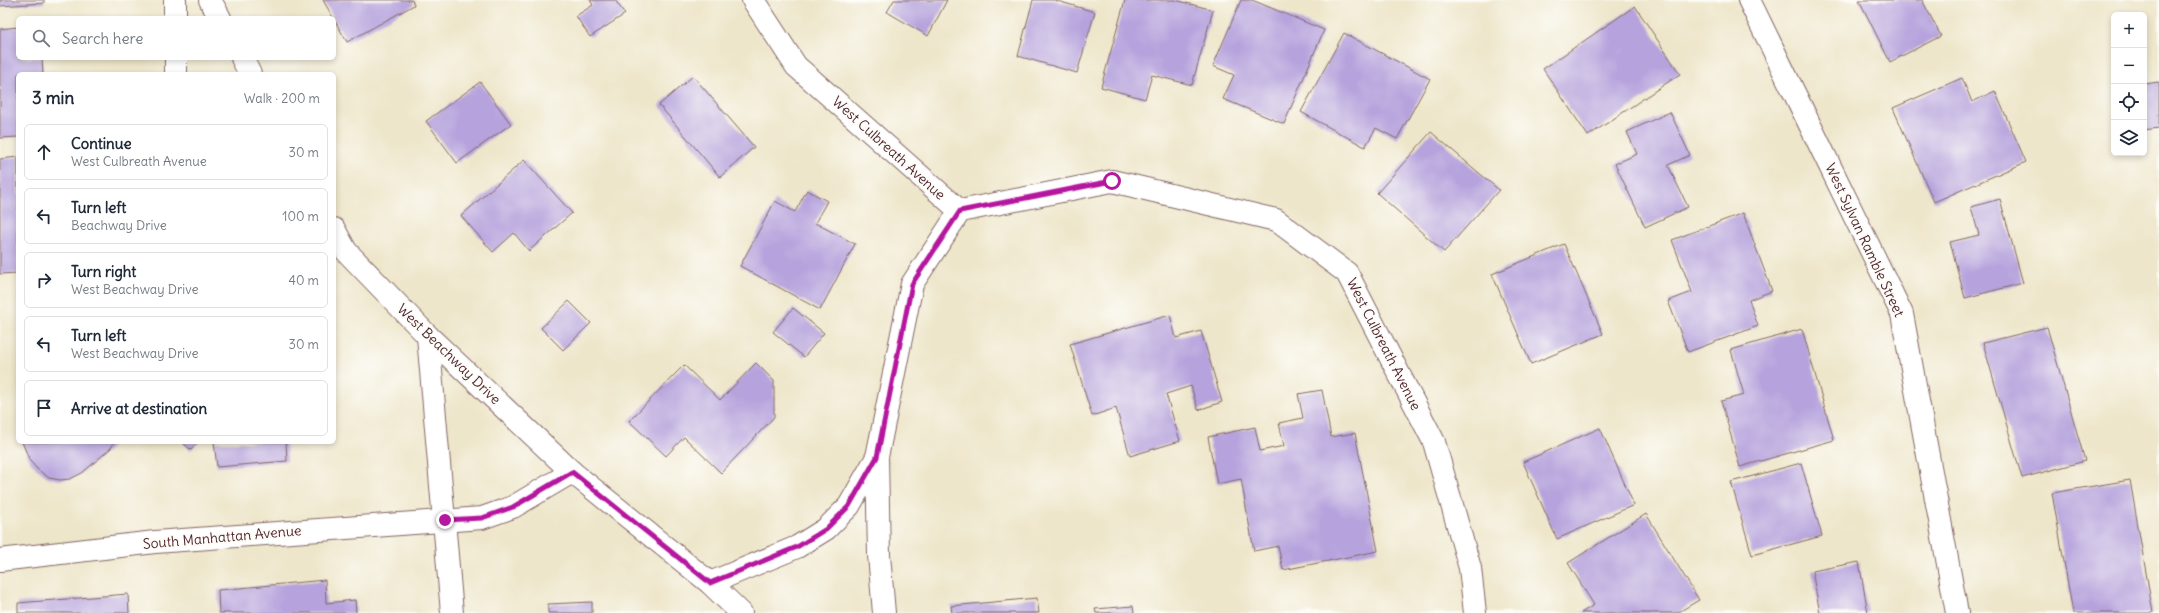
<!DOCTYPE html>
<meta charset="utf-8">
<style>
body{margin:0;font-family:Delius,sans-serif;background:#f2f2f3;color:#1f2937}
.controls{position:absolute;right:12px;top:12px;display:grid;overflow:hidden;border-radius:6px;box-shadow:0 2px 6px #0003}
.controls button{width:36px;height:36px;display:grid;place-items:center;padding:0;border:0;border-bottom:1px solid #e0e1e3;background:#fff;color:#1f2937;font:20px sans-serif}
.stop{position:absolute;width:12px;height:12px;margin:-9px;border:3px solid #b5179e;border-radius:50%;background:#fff}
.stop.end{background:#b5179e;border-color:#fff;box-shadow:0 1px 4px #0008}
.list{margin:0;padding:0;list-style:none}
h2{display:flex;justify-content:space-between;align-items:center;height:52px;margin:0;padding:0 16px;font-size:17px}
h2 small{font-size:13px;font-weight:400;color:#747a83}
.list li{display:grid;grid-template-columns:26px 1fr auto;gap:12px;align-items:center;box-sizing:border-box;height:56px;margin:0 8px 8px;padding:0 8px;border:1px solid #e0e1e3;border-radius:6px}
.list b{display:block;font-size:15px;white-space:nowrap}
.list p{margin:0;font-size:13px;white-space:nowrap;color:#747a83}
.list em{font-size:13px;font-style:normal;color:#747a83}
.icon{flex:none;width:22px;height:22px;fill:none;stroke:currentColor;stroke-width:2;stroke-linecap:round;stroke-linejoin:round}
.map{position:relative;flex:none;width:2159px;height:613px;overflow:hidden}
.search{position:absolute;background:#fff;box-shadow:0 2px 6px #0003;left:16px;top:16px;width:320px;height:44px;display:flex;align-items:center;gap:10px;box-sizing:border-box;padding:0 14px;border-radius:6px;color:#747a83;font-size:15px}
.panel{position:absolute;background:#fff;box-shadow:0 2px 6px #0003;left:16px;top:72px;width:320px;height:372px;border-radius:6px}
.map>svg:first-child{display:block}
.building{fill:#b6a3dd}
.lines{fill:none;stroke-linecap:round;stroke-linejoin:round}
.street-casing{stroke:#836563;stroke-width:24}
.street{stroke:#fff;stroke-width:22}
.route{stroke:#b5179e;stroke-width:5}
.labels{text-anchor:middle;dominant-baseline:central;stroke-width:4;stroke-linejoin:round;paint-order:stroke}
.street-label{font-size:14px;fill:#4a1f2b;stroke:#fdfcf7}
</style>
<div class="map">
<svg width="2159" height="613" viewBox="0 0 2159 613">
<rect width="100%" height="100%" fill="#fdfcf7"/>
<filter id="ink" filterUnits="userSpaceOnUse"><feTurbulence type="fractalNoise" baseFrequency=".025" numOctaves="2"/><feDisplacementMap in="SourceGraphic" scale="8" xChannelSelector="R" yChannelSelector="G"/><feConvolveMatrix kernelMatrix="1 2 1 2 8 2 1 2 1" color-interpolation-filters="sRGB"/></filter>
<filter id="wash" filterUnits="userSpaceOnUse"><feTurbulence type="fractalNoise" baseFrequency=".012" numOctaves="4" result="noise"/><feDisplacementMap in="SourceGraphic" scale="16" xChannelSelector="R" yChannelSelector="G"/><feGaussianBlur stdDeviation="0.9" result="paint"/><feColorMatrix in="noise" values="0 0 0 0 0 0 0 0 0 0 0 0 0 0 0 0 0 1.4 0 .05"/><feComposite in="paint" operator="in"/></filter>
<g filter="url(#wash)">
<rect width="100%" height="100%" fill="#eee6ca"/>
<g id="blocks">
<g class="building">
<polygon points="0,0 44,0 44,3 0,6"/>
<polygon points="323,0 412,0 414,5 347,42"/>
<polygon points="590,0 615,0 625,14 590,37 576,16 593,5"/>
<polygon points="894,0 947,0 928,36 887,12"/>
<polygon points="1033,0 1054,0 1095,12 1077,73 1018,56"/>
<polygon points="1125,0 1175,0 1213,10 1192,85 1152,75 1145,99 1101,87"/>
<polygon points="1241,0 1252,0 1324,30 1284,124 1223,99 1234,75 1213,66"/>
<polygon points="1859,0 1922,0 1941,36 1890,62"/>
<polygon points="1635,6 1680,74 1588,136 1543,69"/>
<polygon points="18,27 18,58 42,58 43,74 18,74 18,137 0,138 0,29"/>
<polygon points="1344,33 1430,79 1397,139 1376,128 1365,147 1301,112"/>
<polygon points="693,76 754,147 720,177 659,105"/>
<polygon points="1962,78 1972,102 1995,91 2026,162 1934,202 1893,108"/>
<polygon points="480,82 511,124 457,163 426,121"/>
<polygon points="2159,82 2159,128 2144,130 2144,84"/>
<polygon points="1670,112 1690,155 1668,165 1688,207 1645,227 1615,164 1637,154 1627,132"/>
<polygon points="1431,132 1499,190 1444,252 1377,193"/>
<polygon points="18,157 18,273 0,274 0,159"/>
<polygon points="524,160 572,213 529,251 514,233 493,252 461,216"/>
<polygon points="807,190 827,201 815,223 855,244 820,310 740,266 775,201 795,212"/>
<polygon points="2000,199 2023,283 1965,298 1950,242 1979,235 1971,207"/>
<polygon points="1743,213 1772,291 1749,300 1758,326 1688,352 1668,301 1692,292 1672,240"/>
<polygon points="1564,244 1603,334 1531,364 1492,274"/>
<polygon points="569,301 591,323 563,350 541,328"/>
<polygon points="793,308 824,333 804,357 773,332"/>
<polygon points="1170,315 1176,338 1201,331 1222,402 1198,410 1191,386 1166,394 1180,441 1130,456 1116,408 1092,416 1070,344"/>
<polygon points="2047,327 2085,461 2022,478 1983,343"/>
<polygon points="1802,329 1834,440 1740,467 1721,401 1744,395 1731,350"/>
<polygon points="756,363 774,381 774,417 721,473 684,437 666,456 629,421 684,365 720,400"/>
<polygon points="1322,390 1331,437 1355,433 1378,551 1283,570 1278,546 1254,551 1241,479 1217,484 1208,437 1255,427 1260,451 1284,446 1279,423 1303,418 1298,394"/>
<polygon points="1600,428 1634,505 1557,539 1523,462"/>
<polygon points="22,442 115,442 110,449 82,473 70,479 60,480 49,478 37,469 30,461"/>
<polygon points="182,442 198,442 191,450"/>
<polygon points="214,442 286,442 287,461 217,467"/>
<polygon points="1801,463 1822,536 1752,555 1731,482"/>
<polygon points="2130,480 2153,613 2073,613 2052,493"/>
<polygon points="1646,514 1699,600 1677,613 1581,613 1594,605 1568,563"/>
<polygon points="1859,562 1868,613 1820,613 1812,571"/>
<polygon points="325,580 326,603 355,600 356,613 219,613 218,590"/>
<polygon points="128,594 129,613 18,613 18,603"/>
<polygon points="1037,598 1039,613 952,613 951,606"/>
<polygon points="592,602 592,613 548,613 548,604"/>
<polygon points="1133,606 1134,613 1096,613 1095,609"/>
</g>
</g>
</g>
<g filter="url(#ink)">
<use href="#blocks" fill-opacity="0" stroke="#836563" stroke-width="1"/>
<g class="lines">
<g class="street-casing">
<g id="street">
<polyline points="175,0 175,18"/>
<polyline points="210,0 220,18"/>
<polyline points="753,0 796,66 960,211 1112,181 1276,220 1347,273 1434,442 1470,568 1475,613"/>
<polyline points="1749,0 1902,314 1957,613"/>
<polyline points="176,58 176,74"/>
<polyline points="242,58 250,74"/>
<polyline points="334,229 346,251 428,336 572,472 710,583 741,613"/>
<polyline points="428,336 452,613"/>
<polyline points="877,457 879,555 884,613"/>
<polyline points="0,560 155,542 482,518 513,507 572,472"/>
<polyline points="710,583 797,547 826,529 849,506 877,457 912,284 960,211"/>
</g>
</g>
<use href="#street" class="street"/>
</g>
</g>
<g class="lines" filter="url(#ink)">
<polyline class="route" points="445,520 482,518 513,507 572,472 710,583 797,547 826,529 849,506 877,457 912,284 960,211 1112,181"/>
</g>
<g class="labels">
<g class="street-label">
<text transform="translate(889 148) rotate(42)">West Culbreath Avenue</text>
<text transform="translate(1865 240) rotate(65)">West Sylvan Ramble Street</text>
<text transform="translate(1384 344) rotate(63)">West Culbreath Avenue</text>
<text transform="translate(449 354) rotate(44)">West Beachway Drive</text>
<text transform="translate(222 537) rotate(-5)">South Manhattan Avenue</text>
</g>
</g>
</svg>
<div class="controls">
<button>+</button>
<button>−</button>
<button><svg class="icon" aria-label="locate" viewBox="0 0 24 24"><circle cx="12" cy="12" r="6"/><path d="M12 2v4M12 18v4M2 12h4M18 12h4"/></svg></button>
<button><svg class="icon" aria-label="layers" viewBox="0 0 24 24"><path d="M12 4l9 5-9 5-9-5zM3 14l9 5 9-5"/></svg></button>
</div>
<div class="stop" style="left:1112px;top:181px"></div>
<div class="stop end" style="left:445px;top:520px"></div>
<div class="search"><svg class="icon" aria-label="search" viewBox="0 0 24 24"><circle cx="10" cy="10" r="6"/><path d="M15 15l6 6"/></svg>Search here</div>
<section class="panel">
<h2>3 min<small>Walk · 200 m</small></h2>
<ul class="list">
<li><svg class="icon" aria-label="ahead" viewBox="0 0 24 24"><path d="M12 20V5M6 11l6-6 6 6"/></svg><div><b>Continue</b><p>West Culbreath Avenue</p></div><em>30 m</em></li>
<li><svg class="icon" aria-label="left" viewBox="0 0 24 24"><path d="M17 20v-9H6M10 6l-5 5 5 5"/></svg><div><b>Turn left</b><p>Beachway Drive</p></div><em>100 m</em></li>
<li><svg class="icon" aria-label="right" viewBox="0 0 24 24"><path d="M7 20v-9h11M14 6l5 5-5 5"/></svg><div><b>Turn right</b><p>West Beachway Drive</p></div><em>40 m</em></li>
<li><svg class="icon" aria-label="left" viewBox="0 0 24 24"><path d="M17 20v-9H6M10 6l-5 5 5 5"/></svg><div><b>Turn left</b><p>West Beachway Drive</p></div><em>30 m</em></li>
<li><svg class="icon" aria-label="arrive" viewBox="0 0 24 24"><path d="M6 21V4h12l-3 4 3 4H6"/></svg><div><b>Arrive at destination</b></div></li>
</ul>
</section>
</div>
